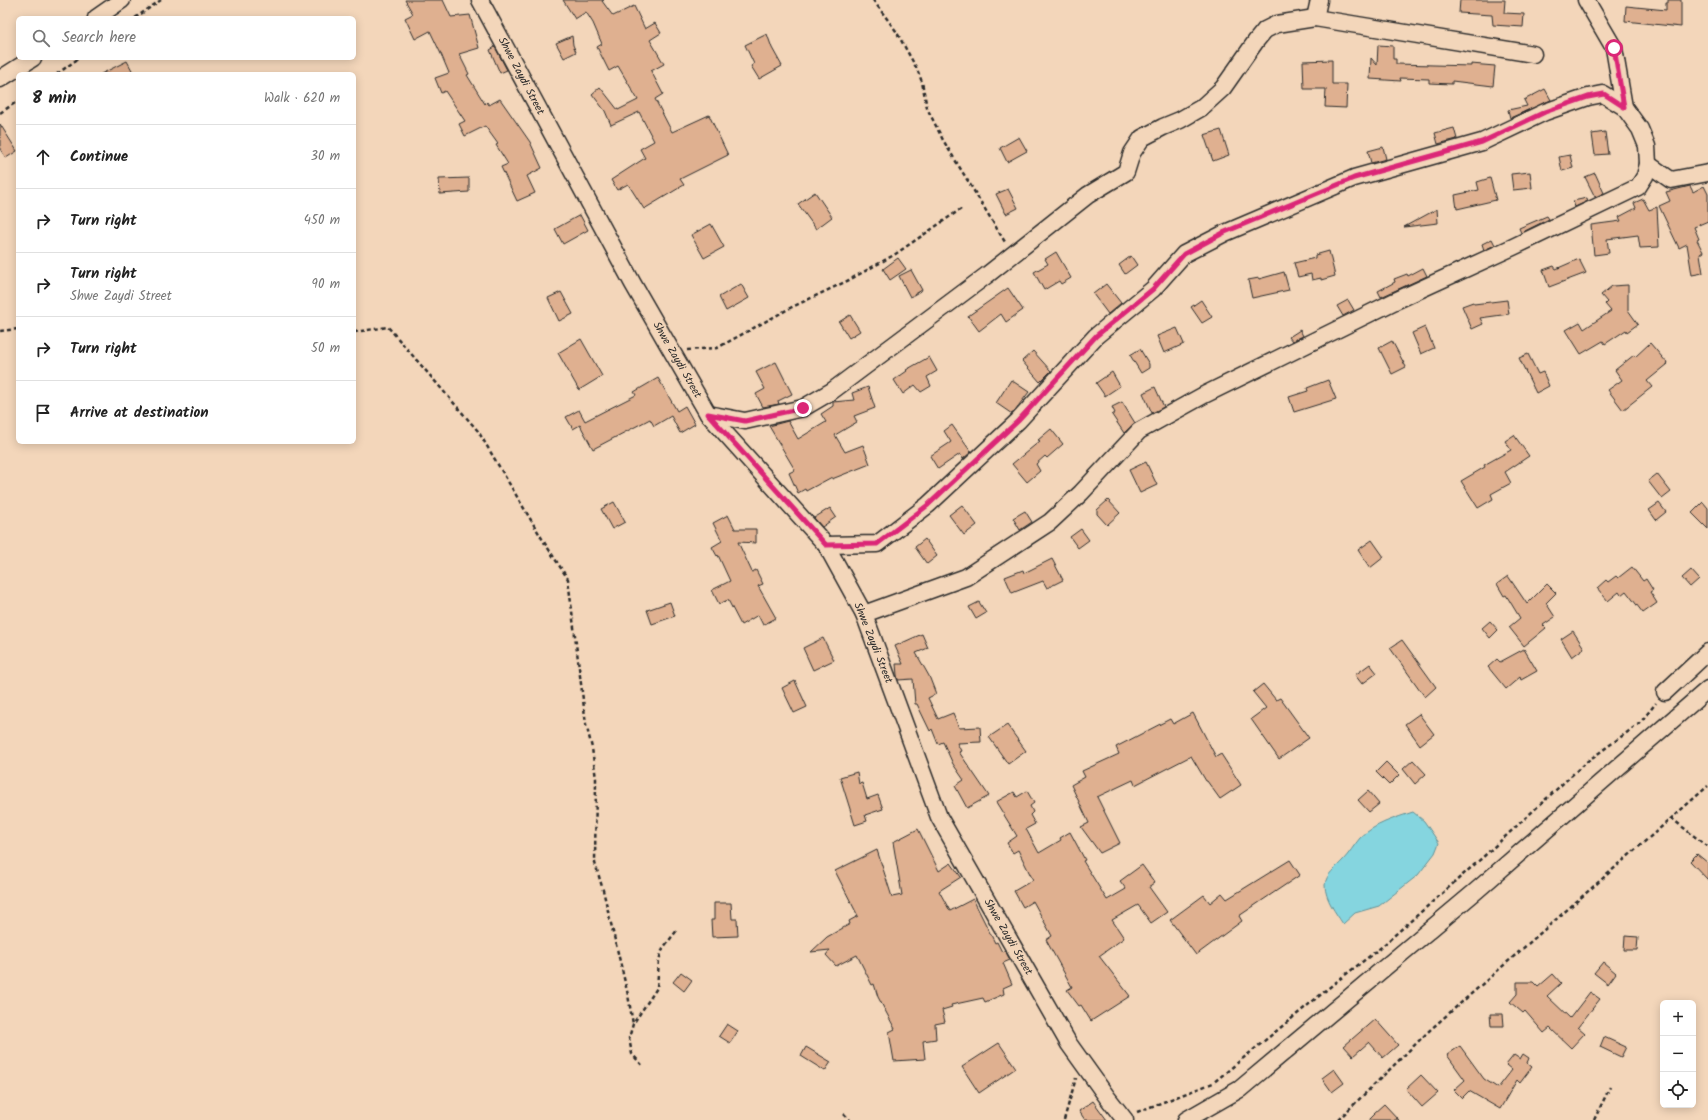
<!DOCTYPE html>
<meta charset="utf-8">
<style>
body{margin:0;font-family:Kalam,sans-serif;background:#f6f6f6;color:#222}
.controls{position:absolute;right:12px;bottom:12px;display:grid;overflow:hidden;border-radius:6px;box-shadow:0 2px 10px #0003}
.controls button{width:36px;height:36px;display:grid;place-items:center;padding:0;border:0;border-bottom:1px solid #e0e0e0;background:#fff;color:#222;font:20px sans-serif}
.stop{position:absolute;width:12px;height:12px;margin:-9px;border:3px solid #db2777;border-radius:50%;background:#fff}
.stop.end{background:#db2777;border-color:#fff;box-shadow:0 1px 4px #0008}
.list{margin:0;padding:0;list-style:none}
h2{display:flex;justify-content:space-between;align-items:center;height:52px;margin:0;padding:0 16px;font-size:17px}
h2 small{font-size:13px;font-weight:400;color:#767676}
.list li{display:grid;grid-template-columns:26px 1fr auto;gap:12px;align-items:center;box-sizing:border-box;height:64px;padding:0 16px;border-top:1px solid #e0e0e0}
.list b{display:block;font-size:15px;white-space:nowrap}
.list p{margin:0;font-size:13px;white-space:nowrap;color:#767676}
.list em{font-size:13px;font-style:normal;color:#767676}
.icon{flex:none;width:22px;height:22px;fill:none;stroke:currentColor;stroke-width:2;stroke-linecap:round;stroke-linejoin:round}
.map{position:relative;flex:none;width:1708px;height:1120px;overflow:hidden}
.search{position:absolute;background:#fff;box-shadow:0 2px 10px #0003;left:16px;top:16px;width:340px;height:44px;display:flex;align-items:center;gap:10px;box-sizing:border-box;padding:0 14px;border-radius:6px;color:#767676;font-size:15px}
.panel{position:absolute;background:#fff;box-shadow:0 2px 10px #0003;left:16px;top:72px;width:340px;height:372px;border-radius:6px}
.map>svg:first-child{display:block}
.water{fill:#85d5df;stroke:#619197}
.building{fill:#dfb090;stroke:#2b2b2b}
.lines{fill:none;stroke-linecap:round;stroke-linejoin:round}
.minor-casing{stroke:#2b2b2b;stroke-width:19}
.path{stroke:#2b2b2b;stroke-width:2.5;stroke-dasharray:4 3;stroke-linecap:butt}
.minor{stroke:#f3d6ba;stroke-width:16}
.route{stroke:#db2777;stroke-width:5}
.labels{text-anchor:middle;dominant-baseline:central;stroke-width:3;stroke-linejoin:round;paint-order:stroke}
.street-label{font-size:11px;fill:#2b2b2b;stroke:#f3d6ba}
</style>
<div class="map">
<svg width="1708" height="1120" viewBox="0 0 1708 1120">
<rect width="100%" height="100%" fill="#f3d6ba"/>
<filter id="ink" filterUnits="userSpaceOnUse"><feTurbulence type="fractalNoise" baseFrequency=".025" numOctaves="2"/><feDisplacementMap in="SourceGraphic" scale="8" xChannelSelector="R" yChannelSelector="G"/><feConvolveMatrix kernelMatrix="1 2 1 2 8 2 1 2 1" color-interpolation-filters="sRGB"/></filter>
<g filter="url(#ink)">
<path class="water" d="M 1413,812 L 1424,821 L 1439,843 L 1435,853 L 1418,875 L 1379,906 L 1355,913 L 1343,924 C 1336,913 1325,899 1325,885 C 1326,874 1336,868 1343,860 C 1349,854 1354,845 1360,838 C 1374,824 1395,818 1413,812 Z"/>
<g class="building">
<polygon points="405,0 443,0 451,17 470,15 479,48 459,54 469,74 467,75 485,104 487,102 489,105 500,99 530,142 542,168 527,176 535,193 517,201 501,167 508,164 496,145 498,144 485,126 465,136 459,124 465,121 445,91 441,93 435,78 449,73 441,54 430,31 415,39 405,18 413,14"/>
<polygon points="563,0 604,0 602,1 613,16 634,6 645,29 655,23 661,33 650,40 664,64 651,71 663,94 655,99 672,132 709,115 728,155 680,179 684,185 644,209 628,184 617,190 611,180 645,158 640,149 654,141 639,112 611,125 605,111 592,94 600,87 618,110 638,100 618,66 609,71 597,47 602,44 593,23 586,12 575,19"/>
<polygon points="1460,0 1505,0 1504,13 1524,14 1523,27 1493,25 1492,15 1459,13"/>
<polygon points="1668,0 1681,0 1681,27 1625,21 1626,6 1666,10 1666,3 1668,3"/>
<polygon points="767,34 772,48 782,66 759,79 751,66 754,64 745,45"/>
<polygon points="572,36 573,45 576,52 564,58 556,43"/>
<polygon points="1378,45 1393,46 1393,59 1396,59 1396,64 1471,66 1471,64 1495,66 1493,86 1452,81 1452,84 1429,83 1429,79 1400,78 1401,81 1370,79 1371,58 1377,65"/>
<polygon points="495,47 507,70 500,73 490,50"/>
<polygon points="1332,60 1332,84 1347,84 1346,108 1325,107 1326,89 1304,89 1303,61"/>
<polygon points="127,61 134,74 101,74"/>
<polygon points="1545,89 1551,100 1510,118 1508,110 1527,106 1524,100"/>
<polygon points="0,124 17,151 6,158 0,149"/>
<polygon points="1454,128 1457,139 1438,144 1435,133"/>
<polygon points="1221,130 1229,155 1213,161 1204,135"/>
<polygon points="1605,132 1608,154 1595,155 1592,134"/>
<polygon points="1019,137 1027,151 1007,162 1000,148"/>
<polygon points="1383,147 1386,159 1371,163 1368,151"/>
<polygon points="1570,155 1573,168 1562,171 1559,157"/>
<polygon points="1530,172 1532,188 1513,190 1511,174"/>
<polygon points="1595,173 1604,193 1595,197 1585,177"/>
<polygon points="469,178 469,192 440,194 439,179"/>
<polygon points="1490,178 1496,200 1457,209 1455,195 1479,190 1477,182"/>
<polygon points="1690,186 1693,192 1704,186 1708,194 1708,221 1694,227 1699,239 1697,240 1703,252 1700,254 1703,273 1692,275 1687,244 1679,248 1659,206 1670,201 1666,192"/>
<polygon points="1008,189 1018,208 1006,214 996,194"/>
<polygon points="815,192 832,217 816,229 798,204"/>
<polygon points="1587,198 1588,201 1575,207 1573,201"/>
<polygon points="1643,199 1649,210 1657,207 1659,247 1640,248 1638,235 1607,239 1609,253 1594,255 1591,225 1621,221 1619,217 1636,208 1634,203"/>
<polygon points="1437,209 1438,223 1404,227"/>
<polygon points="580,215 588,230 563,244 555,229"/>
<polygon points="1547,216 1549,219 1521,233 1519,228"/>
<polygon points="711,224 724,247 704,258 691,235"/>
<polygon points="1492,239 1495,245 1484,250 1482,244"/>
<polygon points="1329,251 1335,276 1321,280 1321,278 1312,280 1311,274 1298,277 1294,263 1315,258 1315,255"/>
<polygon points="1056,252 1071,278 1061,284 1059,281 1044,290 1034,272 1048,264 1045,259"/>
<polygon points="1131,256 1137,265 1125,274 1119,265"/>
<polygon points="898,258 906,269 890,280 883,269"/>
<polygon points="1579,259 1586,273 1549,287 1543,270 1554,266 1556,269"/>
<polygon points="1423,268 1427,276 1381,297 1378,291 1395,282 1394,279 1407,274 1408,276"/>
<polygon points="911,270 922,290 910,297 899,276"/>
<polygon points="1284,272 1289,290 1252,298 1248,280 1259,278 1259,279"/>
<polygon points="741,284 749,298 726,311 719,297"/>
<polygon points="1106,284 1121,303 1108,314 1093,294"/>
<polygon points="1628,285 1628,310 1638,324 1627,332 1626,330 1605,344 1603,341 1581,354 1566,330 1580,322 1584,329 1611,311 1605,304 1607,302 1601,295 1612,286"/>
<polygon points="1008,288 1023,310 1006,322 1001,314 979,331 968,316"/>
<polygon points="561,292 573,314 559,321 548,298"/>
<polygon points="1201,300 1212,317 1202,323 1191,307"/>
<polygon points="1348,300 1354,310 1343,316 1337,306"/>
<polygon points="1507,300 1509,314 1480,318 1483,324 1472,329 1462,306 1473,302 1474,304"/>
<polygon points="850,315 860,331 849,338 839,322"/>
<polygon points="1425,327 1434,348 1421,354 1412,333"/>
<polygon points="1177,328 1184,344 1164,353 1157,336"/>
<polygon points="1300,330 1303,336 1292,341 1289,337"/>
<polygon points="581,339 602,376 579,390 558,353"/>
<polygon points="1392,341 1406,367 1392,374 1379,348"/>
<polygon points="1650,343 1668,364 1647,381 1652,387 1623,410 1608,390 1622,380 1615,370 1634,355 1635,357"/>
<polygon points="1140,349 1149,364 1149,368 1141,373 1130,355"/>
<polygon points="1033,351 1051,371 1040,382 1022,361"/>
<polygon points="1528,354 1538,374 1543,372 1549,386 1536,393 1519,358"/>
<polygon points="929,357 937,371 927,377 931,386 921,392 915,385 903,394 894,380 907,371 906,370"/>
<polygon points="776,362 792,394 778,401 779,404 763,407 756,394 765,389 756,372"/>
<polygon points="1112,372 1120,386 1105,396 1096,383"/>
<polygon points="658,378 677,411 685,406 695,424 680,433 671,416 654,426 650,419 593,449 580,425 573,429 566,417 579,410 585,421 636,395 634,392"/>
<polygon points="1011,380 1029,392 1012,414 996,403"/>
<polygon points="1328,380 1336,399 1294,412 1289,397 1308,391 1307,388"/>
<polygon points="868,387 875,408 854,416 857,422 835,435 845,452 863,445 870,464 832,479 832,477 806,491 805,489 798,493 789,473 795,470 769,426 788,421 798,439 826,422 821,414 833,406 833,402 854,400 852,393"/>
<polygon points="1155,387 1164,407 1152,413 1143,393"/>
<polygon points="1122,402 1135,423 1124,433 1112,415 1115,413 1112,407"/>
<polygon points="952,425 971,452 963,459 960,454 938,469 930,456 951,442 944,431"/>
<polygon points="1051,429 1063,444 1047,458 1045,456 1036,464 1040,471 1027,482 1012,464 1040,441 1038,440"/>
<polygon points="1514,435 1529,456 1505,472 1511,483 1491,494 1493,499 1478,508 1461,481 1485,467 1484,465 1511,450 1505,441"/>
<polygon points="1146,462 1157,485 1140,493 1129,470"/>
<polygon points="1657,474 1671,492 1662,499 1648,481"/>
<polygon points="1108,500 1120,513 1107,525 1097,514 1097,510"/>
<polygon points="614,502 625,522 612,529 601,509"/>
<polygon points="1703,502 1708,508 1708,529 1692,513"/>
<polygon points="1659,503 1666,512 1656,520 1649,510"/>
<polygon points="962,505 977,525 964,535 949,515"/>
<polygon points="830,508 836,517 822,527 814,518"/>
<polygon points="1025,511 1032,522 1020,530 1013,518"/>
<polygon points="728,515 735,529 756,529 756,543 738,542 752,572 756,570 763,584 758,586 776,618 763,625 758,615 741,625 728,600 719,604 712,590 730,581 718,555 717,556 712,547 722,541 713,523"/>
<polygon points="1081,529 1089,540 1078,548 1070,537"/>
<polygon points="925,539 937,556 927,564 915,547"/>
<polygon points="1372,540 1384,557 1370,568 1358,550"/>
<polygon points="1052,559 1063,580 1047,588 1043,581 1012,593 1005,577 1023,570 1024,573"/>
<polygon points="1632,567 1643,581 1646,579 1653,590 1650,592 1657,603 1643,613 1626,591 1621,595 1619,592 1608,601 1597,588 1606,580 1608,582 1616,576 1618,578"/>
<polygon points="1691,570 1699,579 1690,587 1682,578"/>
<polygon points="1508,576 1527,604 1547,584 1556,593 1546,603 1555,617 1543,625 1546,628 1524,646 1509,627 1520,618 1506,595 1504,596 1497,584"/>
<polygon points="670,602 675,616 652,624 647,610"/>
<polygon points="979,602 986,613 976,619 969,607"/>
<polygon points="1490,621 1498,630 1490,638 1482,628"/>
<polygon points="1573,631 1584,648 1572,657 1561,639"/>
<polygon points="922,634 928,648 916,653 929,676 936,694 928,698 938,719 953,713 959,728 980,727 981,742 957,743 961,751 959,752 989,796 967,808 955,786 964,780 953,764 943,742 938,744 932,729 930,731 917,704 915,704 913,679 898,680 897,675 896,664 903,664 895,646"/>
<polygon points="823,638 834,660 813,670 803,648"/>
<polygon points="1402,640 1436,687 1425,697 1390,648"/>
<polygon points="1524,649 1537,671 1521,680 1520,677 1506,689 1488,667 1497,659 1500,662"/>
<polygon points="1370,664 1377,673 1362,684 1355,675"/>
<polygon points="795,681 807,707 794,713 782,688"/>
<polygon points="1263,684 1276,700 1280,698 1309,738 1279,759 1251,719 1266,708 1253,692"/>
<polygon points="1193,713 1216,757 1221,754 1241,785 1220,799 1207,781 1206,781 1191,756 1135,785 1133,780 1097,797 1120,843 1100,853 1081,827 1089,823 1071,785 1085,777 1082,771 1119,754 1116,747 1170,719 1173,724"/>
<polygon points="1419,714 1434,734 1420,745 1405,724"/>
<polygon points="1007,725 1026,751 1008,764 989,737"/>
<polygon points="1413,760 1426,774 1415,784 1403,769"/>
<polygon points="1386,762 1399,775 1389,785 1376,772"/>
<polygon points="857,772 859,784 862,783 867,799 878,795 883,809 865,815 867,821 855,825 840,777"/>
<polygon points="1027,791 1034,803 1030,806 1033,812 1030,815 1035,824 1026,829 1039,853 1061,840 1060,838 1070,832 1085,860 1083,861 1107,900 1126,889 1120,881 1142,865 1155,883 1149,887 1167,912 1151,923 1138,905 1112,920 1124,938 1099,956 1130,996 1091,1021 1081,1005 1079,1006 1067,990 1072,987 1046,940 1052,936 1033,901 1023,907 1014,891 1033,880 1018,850 1013,853 1007,843 1017,836 996,802 1014,792 1017,797"/>
<polygon points="1368,791 1379,804 1369,812 1358,800"/>
<polygon points="918,829 939,871 951,863 961,877 939,891 950,911 973,899 995,943 997,942 1002,952 1005,950 1010,960 1003,963 1012,984 1003,988 1004,994 985,1002 983,998 951,1005 952,1007 942,1010 945,1022 935,1024 936,1039 923,1041 925,1059 894,1061 889,1032 895,1029 878,997 874,984 872,985 857,955 836,966 826,955 830,950 811,952 827,937 850,924 849,921 858,916 835,871 877,850 892,897 902,895 893,842"/>
<polygon points="1697,854 1708,863 1708,880 1690,861"/>
<polygon points="1290,860 1300,875 1239,916 1242,921 1196,955 1170,920 1204,895 1210,903 1222,893 1227,899"/>
<polygon points="714,903 731,903 732,919 737,919 738,936 712,937 711,920 714,920"/>
<polygon points="1625,936 1638,937 1637,950 1624,950"/>
<polygon points="1603,962 1616,973 1608,984 1594,973"/>
<polygon points="681,972 692,980 684,991 673,982"/>
<polygon points="1553,974 1561,983 1547,996 1570,1018 1590,992 1600,999 1578,1027 1585,1033 1571,1048 1550,1028 1544,1033 1525,1011 1523,1013 1510,1002 1517,994 1517,982 1533,982 1538,987"/>
<polygon points="1490,1014 1503,1014 1504,1026 1491,1026"/>
<polygon points="1375,1019 1398,1045 1383,1058 1369,1042 1353,1056 1344,1046"/>
<polygon points="727,1024 738,1031 730,1043 719,1036"/>
<polygon points="1604,1037 1626,1047 1621,1057 1600,1047"/>
<polygon points="999,1043 1016,1068 979,1093 962,1067"/>
<polygon points="1460,1046 1484,1079 1498,1088 1512,1070 1506,1065 1514,1055 1520,1059 1523,1054 1529,1058 1527,1063 1532,1067 1520,1083 1517,1080 1500,1109 1469,1091 1462,1098 1454,1090 1465,1080 1447,1055"/>
<polygon points="806,1047 831,1062 825,1071 801,1056"/>
<polygon points="1334,1069 1344,1083 1332,1092 1322,1078"/>
<polygon points="1421,1075 1438,1093 1422,1107 1406,1089"/>
<polygon points="1093,1101 1107,1120 1085,1120 1079,1111"/>
<polygon points="1384,1104 1399,1120 1369,1120 1375,1114 1374,1113"/>
</g>
<g class="lines">
<g class="minor-casing">
<g id="minor">
<polyline points="480,0 633,284 708,414 826,545 864,614 939,817 1069,1044 1107,1097 1125,1120"/>
<polyline points="1586,0 1614,48 1624,107"/>
<polyline points="96,18 122,0"/>
<polyline points="1315,18 1319,0"/>
<polyline points="0,79 33,58"/>
<polyline points="1648,164 1671,180 1708,173"/>
<polyline points="708,414 745,421 803,408 832,391 987,275 1088,195 1126,172 1132,153 1142,138 1163,127 1180,120 1201,108 1223,88 1256,41 1265,30 1277,24 1315,18 1533,54"/>
<polyline points="826,545 877,544 928,505 1018,421 1096,336 1153,289 1184,254 1225,233 1354,178 1482,142 1545,112 1588,97 1603,94 1624,107 1640,129 1647,146 1648,164 1645,176 1638,187 1513,247 1395,301 1204,395 1139,431 1081,493 1050,522 966,577 864,614"/>
<polyline points="1665,692 1708,652"/>
<polyline points="1186,1120 1240,1089 1476,891 1708,689"/>
</g>
</g>
<g class="path">
<polyline points="873,0 896,31 917,69 922,82 927,108 943,140 1005,242"/>
<polyline points="135,18 161,0"/>
<polyline points="57,74 79,58"/>
<polyline points="0,113 18,101"/>
<polyline points="0,331 18,329"/>
<polyline points="354,332 388,327 478,431 544,542 568,579 586,724 592,748 596,779 595,863 603,890 628,995 633,1024"/>
<polyline points="687,350 717,348 792,307 849,280 894,255 961,209"/>
<polyline points="1671,818 1708,847"/>
<polyline points="642,1065 632,1054 629,1038 633,1024 657,988 659,960 663,948 678,929"/>
<polyline points="1137,1112 1213,1083 1341,978 1379,949 1482,858 1585,763 1640,723 1656,703"/>
<polyline points="844,1114 850,1120"/>
<polyline points="1064,1120 1076,1078"/>
<polyline points="1338,1120 1430,1030 1708,786"/>
<polyline points="1594,1120 1610,1087"/>
</g>
<use href="#minor" class="minor"/>
</g>
</g>
<g class="lines" filter="url(#ink)">
<polyline class="route" points="803,408 745,421 708,414 826,545 877,544 928,505 1018,421 1096,336 1153,289 1184,254 1225,232 1354,178 1482,142 1545,112 1588,97 1604,94 1624,107 1614,48"/>
</g>
<g class="labels">
<g class="street-label">
<text transform="translate(521 76) rotate(62)">Shwe Zaydi Street</text>
<text transform="translate(677 360) rotate(60)">Shwe Zaydi Street</text>
<text transform="translate(873 643) rotate(68)">Shwe Zaydi Street</text>
<text transform="translate(1008 937) rotate(60)">Shwe Zaydi Street</text>
</g>
</g>
</svg>
<div class="controls">
<button>+</button>
<button>−</button>
<button><svg class="icon" aria-label="locate" viewBox="0 0 24 24"><circle cx="12" cy="12" r="6"/><path d="M12 2v4M12 18v4M2 12h4M18 12h4"/></svg></button>
</div>
<div class="stop" style="left:1614px;top:48px"></div>
<div class="stop end" style="left:803px;top:408px"></div>
<div class="search"><svg class="icon" aria-label="search" viewBox="0 0 24 24"><circle cx="10" cy="10" r="6"/><path d="M15 15l6 6"/></svg>Search here</div>
<section class="panel">
<h2>8 min<small>Walk · 620 m</small></h2>
<ul class="list">
<li><svg class="icon" aria-label="ahead" viewBox="0 0 24 24"><path d="M12 20V5M6 11l6-6 6 6"/></svg><div><b>Continue</b></div><em>30 m</em></li>
<li><svg class="icon" aria-label="right" viewBox="0 0 24 24"><path d="M7 20v-9h11M14 6l5 5-5 5"/></svg><div><b>Turn right</b></div><em>450 m</em></li>
<li><svg class="icon" aria-label="right" viewBox="0 0 24 24"><path d="M7 20v-9h11M14 6l5 5-5 5"/></svg><div><b>Turn right</b><p>Shwe Zaydi Street</p></div><em>90 m</em></li>
<li><svg class="icon" aria-label="right" viewBox="0 0 24 24"><path d="M7 20v-9h11M14 6l5 5-5 5"/></svg><div><b>Turn right</b></div><em>50 m</em></li>
<li><svg class="icon" aria-label="arrive" viewBox="0 0 24 24"><path d="M6 21V4h12l-3 4 3 4H6"/></svg><div><b>Arrive at destination</b></div></li>
</ul>
</section>
</div>
